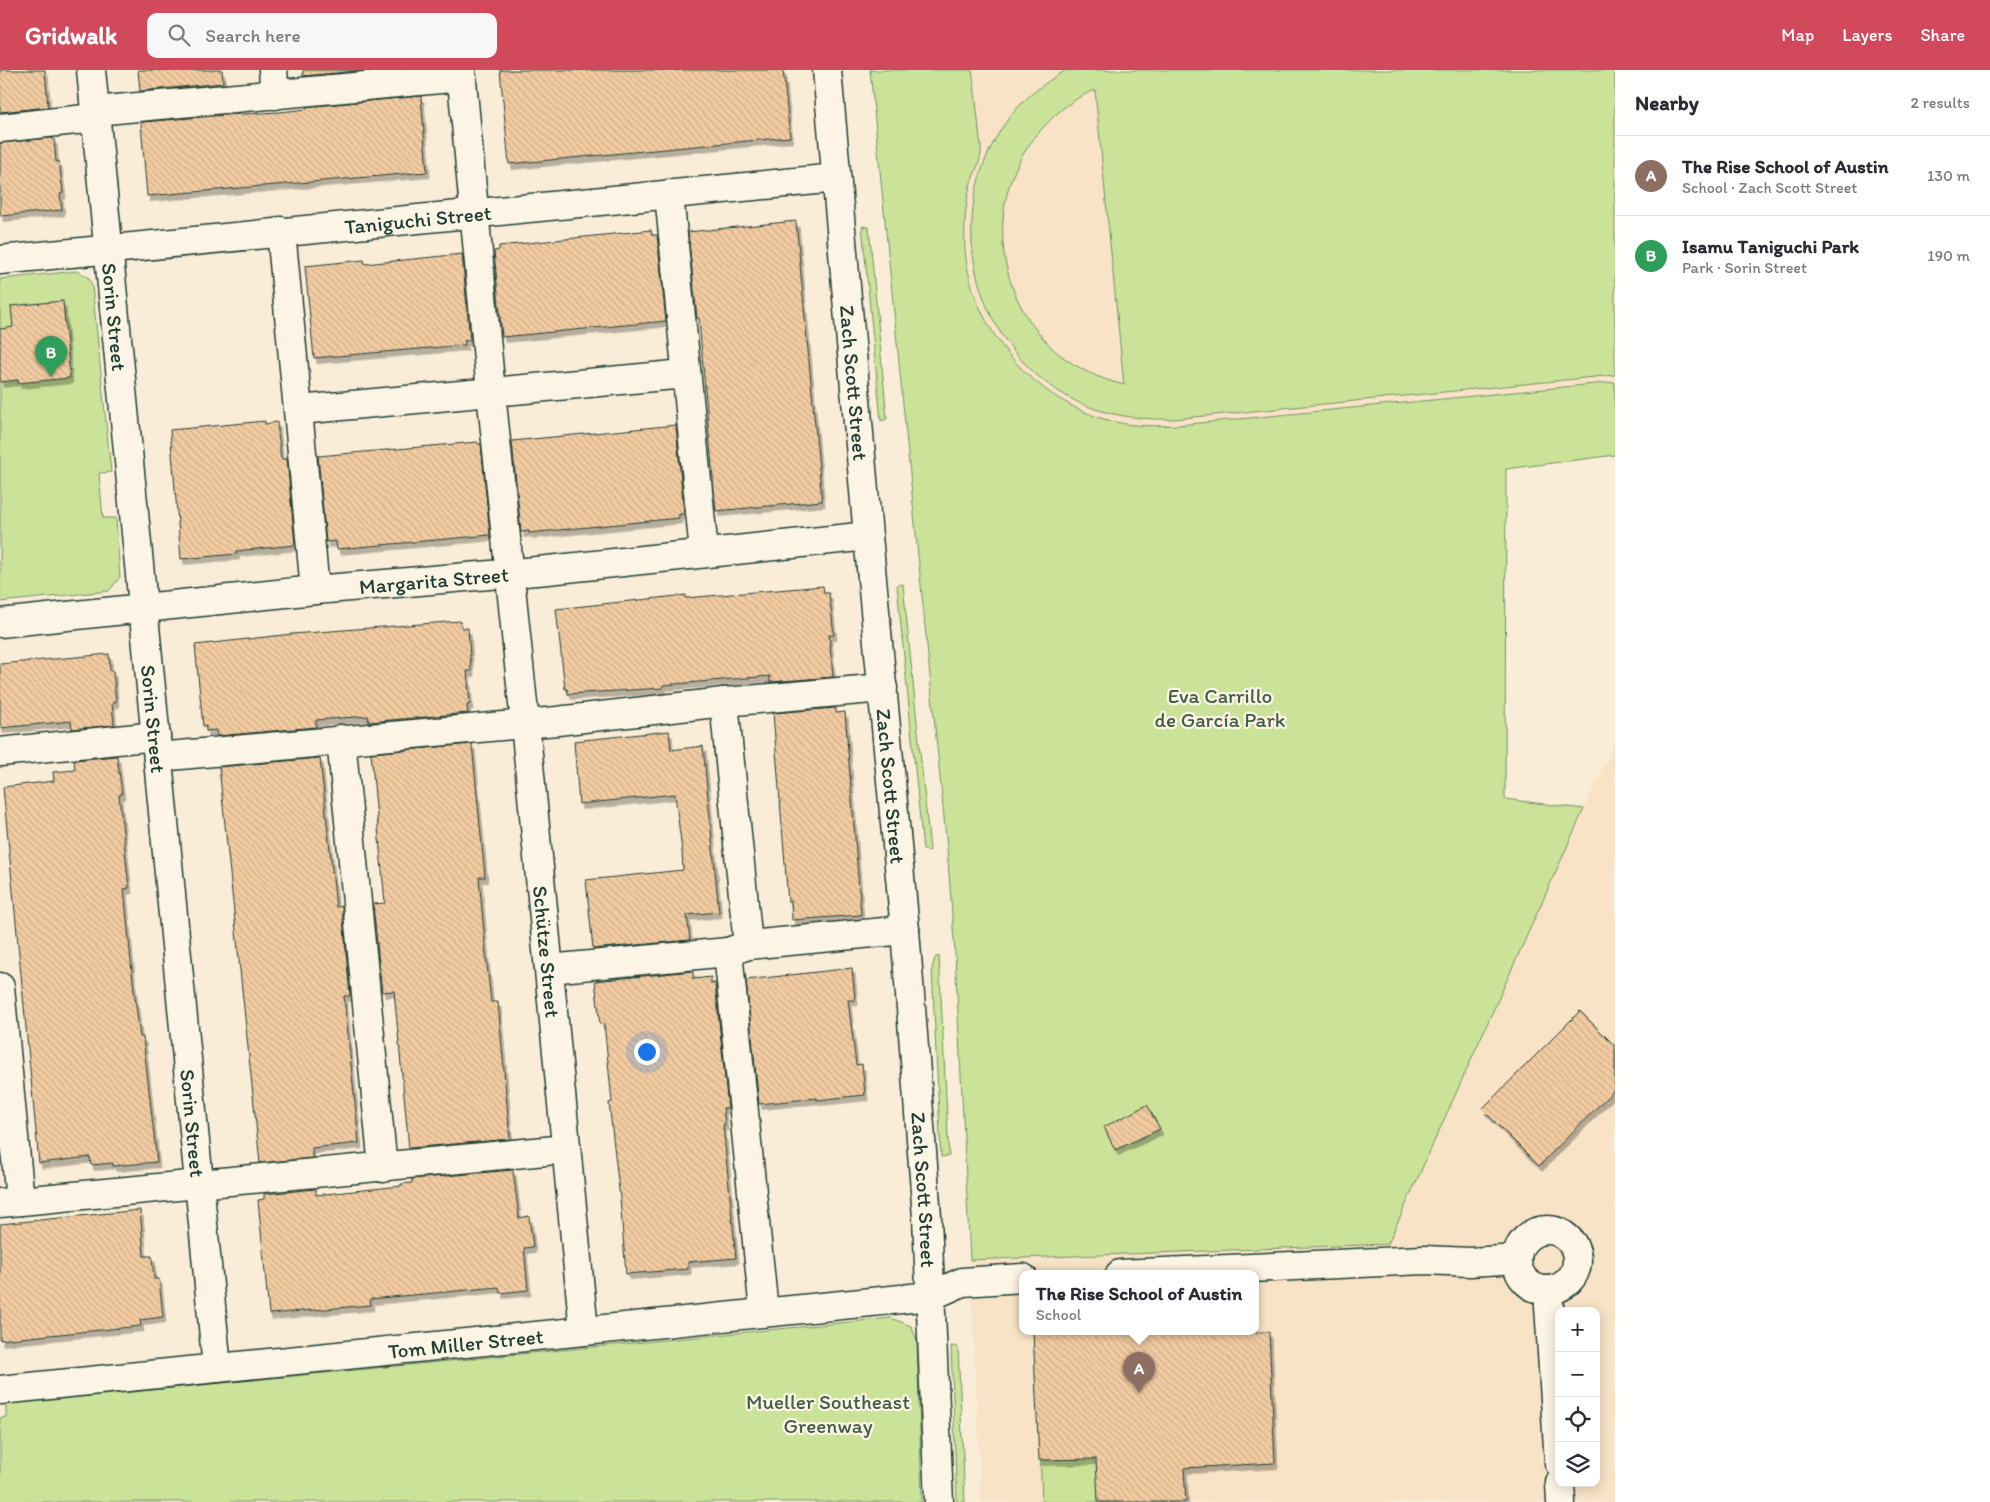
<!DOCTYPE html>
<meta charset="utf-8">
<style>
body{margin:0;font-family:Itim,sans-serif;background:#f7f7f7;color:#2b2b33}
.controls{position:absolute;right:15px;bottom:15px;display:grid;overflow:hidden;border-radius:10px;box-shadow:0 2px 12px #0003}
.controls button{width:45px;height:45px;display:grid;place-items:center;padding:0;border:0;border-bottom:1px solid #e1e1e2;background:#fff;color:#2b2b33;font:25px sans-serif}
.you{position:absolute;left:646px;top:981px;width:18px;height:18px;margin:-12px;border:4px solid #fff;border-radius:50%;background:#1a73e8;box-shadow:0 0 0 8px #1a73e833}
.badge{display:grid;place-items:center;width:32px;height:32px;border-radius:50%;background:#d1495b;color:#fff;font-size:16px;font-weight:700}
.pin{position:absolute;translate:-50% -41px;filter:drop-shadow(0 1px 2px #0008)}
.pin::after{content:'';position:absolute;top:26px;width:18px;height:15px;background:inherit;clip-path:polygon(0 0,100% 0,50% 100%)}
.popup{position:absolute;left:1019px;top:1200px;width:240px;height:65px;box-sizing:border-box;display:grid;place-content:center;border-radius:10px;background:#fff;filter:drop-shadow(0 1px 4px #0005);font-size:16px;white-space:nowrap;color:#7c7c81}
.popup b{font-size:19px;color:#2b2b33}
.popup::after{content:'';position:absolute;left:50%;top:100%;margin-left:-10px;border:10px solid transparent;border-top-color:#fff}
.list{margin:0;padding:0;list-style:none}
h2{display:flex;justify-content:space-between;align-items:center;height:65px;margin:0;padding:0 20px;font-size:21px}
h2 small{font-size:16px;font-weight:400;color:#7c7c81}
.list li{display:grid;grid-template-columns:32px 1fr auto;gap:15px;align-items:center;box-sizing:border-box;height:80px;padding:0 20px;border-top:1px solid #e1e1e2}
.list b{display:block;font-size:19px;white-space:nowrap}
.list p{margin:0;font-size:16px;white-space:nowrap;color:#7c7c81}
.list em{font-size:16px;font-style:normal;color:#7c7c81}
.icon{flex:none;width:28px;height:28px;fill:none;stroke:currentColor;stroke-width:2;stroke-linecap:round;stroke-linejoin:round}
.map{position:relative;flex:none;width:1615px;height:1432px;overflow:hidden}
header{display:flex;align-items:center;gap:30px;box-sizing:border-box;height:70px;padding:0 25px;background:#d1495b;color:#fff}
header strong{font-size:24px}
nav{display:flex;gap:28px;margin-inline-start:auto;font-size:18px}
.search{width:350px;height:45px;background:#f7f7f7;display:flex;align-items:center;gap:12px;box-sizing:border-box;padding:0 18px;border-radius:10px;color:#7c7c81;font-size:19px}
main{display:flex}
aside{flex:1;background:#fff}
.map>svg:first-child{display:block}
.built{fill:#f8e3c7;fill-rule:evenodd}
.green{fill:#cae399;stroke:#749066;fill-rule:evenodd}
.building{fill:url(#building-back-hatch);stroke:#1f3d34;filter:url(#shadow)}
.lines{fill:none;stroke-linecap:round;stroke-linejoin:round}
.minor-casing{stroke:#1f3d34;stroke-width:31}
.minor{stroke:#fcf5e5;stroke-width:28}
.labels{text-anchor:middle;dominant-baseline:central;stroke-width:4.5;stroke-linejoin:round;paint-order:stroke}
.street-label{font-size:21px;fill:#1f3d34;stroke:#fcf5e5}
.park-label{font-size:21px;fill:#415e48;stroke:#fcf5e5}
</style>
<header>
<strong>Gridwalk</strong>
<div class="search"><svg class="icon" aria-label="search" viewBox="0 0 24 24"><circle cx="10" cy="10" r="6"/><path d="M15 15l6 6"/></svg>Search here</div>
<nav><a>Map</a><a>Layers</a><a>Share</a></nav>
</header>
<main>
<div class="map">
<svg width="1615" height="1432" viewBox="0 0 1615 1432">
<defs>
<pattern id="building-back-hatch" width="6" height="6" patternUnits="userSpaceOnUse" patternTransform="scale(1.25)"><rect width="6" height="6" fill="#f2cba1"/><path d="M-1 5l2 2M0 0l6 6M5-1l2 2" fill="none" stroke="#cfaf8b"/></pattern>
<filter id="shadow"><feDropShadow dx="3" dy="5.5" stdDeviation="0" flood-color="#0004"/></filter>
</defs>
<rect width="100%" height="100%" fill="#faedd7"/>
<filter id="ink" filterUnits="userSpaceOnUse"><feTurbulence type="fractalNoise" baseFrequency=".02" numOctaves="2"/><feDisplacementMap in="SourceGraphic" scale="10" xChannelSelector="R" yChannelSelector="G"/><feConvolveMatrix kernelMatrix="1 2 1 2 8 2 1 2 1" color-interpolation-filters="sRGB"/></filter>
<g filter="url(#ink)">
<g class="built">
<polygon points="972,0 1615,0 1615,312 1179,355 1142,356 1112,351 1090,344 1064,331 1040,315 1023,301 1008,284 989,256 974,223 965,179 965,146 970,115 981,83"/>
<path d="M 1615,670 L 1615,1432 L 981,1432 L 970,1190 L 1388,1173 ZM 1023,1204 L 1255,1204 L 1255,1262 L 1023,1262 ZM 1559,1241 L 1596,1241 L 1596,1413 L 1559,1413 Z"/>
</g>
<g class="green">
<path d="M 870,0 L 972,0 C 975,20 977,40 979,60 C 979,67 982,76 981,83 C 980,94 973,105 970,116 C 965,136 964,159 965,180 C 972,260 1034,331 1111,351 C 1134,357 1156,356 1179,355 L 1615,312 L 1615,385 L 1506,399 L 1505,729 L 1584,739 L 1388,1174 L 970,1190 L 955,883 L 947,778 Z"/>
<path d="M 1066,0 L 1615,0 L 1615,305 L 1174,349 C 1137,350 1100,345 1068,327 C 970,272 942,143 1006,52 C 1021,30 1044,13 1066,0 ZM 1095,20 L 1124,315 C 1100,309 1078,299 1059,284 C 1053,280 1048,273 1043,268 C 993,213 988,124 1036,66 C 1052,46 1071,29 1095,20 Z"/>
<polygon points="862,156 869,157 887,349 881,351"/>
<polygon points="77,201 88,207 92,215 111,402 99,403 103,448 116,448 120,507 109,521 0,532 0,209"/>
<polygon points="903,514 930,780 929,781 923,780 897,515"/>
<polygon points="939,886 949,1086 941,1087 932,898 935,888"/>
<polygon points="891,1248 911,1256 917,1270 922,1432 0,1432 0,1348 6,1347 6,1334"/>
<polygon points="951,1276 958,1277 965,1432 957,1432"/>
<polygon points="1087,1355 1108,1432 1042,1432 1040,1383"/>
</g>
<g class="building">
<polygon points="0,0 45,0 48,37 0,42"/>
<polygon points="138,0 222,0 223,13 140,21"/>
<polygon points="303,0 368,0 303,6"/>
<polygon points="500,0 783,0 790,67 509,94"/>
<polygon points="421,26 427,102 147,126 141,54 143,52 226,45 280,42 307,39 306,37"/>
<polygon points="50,68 54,69 56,92 59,91 63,123 60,124 62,140 0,146 0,73"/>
<polygon points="796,151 822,431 716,441 700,263 699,248 697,248 688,162"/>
<polygon points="651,160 652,165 657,165 666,251 502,267 494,181 499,180 499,176"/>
<polygon points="462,184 470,270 464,271 465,275 314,288 305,196 364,190 365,194"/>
<polygon points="63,231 70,308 18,313 18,310 0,312 0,259 13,257 11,236"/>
<polygon points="265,351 265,354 277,352 281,389 287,389 295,475 236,481 237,484 181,489 170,360"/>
<polygon points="676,355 684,444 679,444 679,448 529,463 529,461 521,462 512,371"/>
<polygon points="477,372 478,374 481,374 490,465 337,479 336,471 326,472 318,386"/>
<polygon points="823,516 824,523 829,523 834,565 829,565 833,607 770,612 770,606 663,615 663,618 568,624 567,619 565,619 556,539 686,525 686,528"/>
<polygon points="460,551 462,558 468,558 471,601 467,601 470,634 467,635 468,643 369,652 368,646 316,650 316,657 217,666 216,660 206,661 206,656 203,656 195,575 292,564"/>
<polygon points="109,584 110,601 113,601 116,632 112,633 114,655 72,659 71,651 0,658 0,594"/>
<polygon points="836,638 836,643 845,642 861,845 792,850 791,831 788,832 773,643"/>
<polygon points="669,661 671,680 703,676 719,842 687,845 690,870 593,879 586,810 683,800 682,781 675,724 579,734 574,671"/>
<polygon points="472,674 485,807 479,807 486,885 491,932 498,932 510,1069 409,1078 394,921 382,922 373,834 385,833 371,683"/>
<polygon points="117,686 122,724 119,725 129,818 124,819 133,912 140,967 143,967 157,1092 113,1096 113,1093 91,1095 90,1087 39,1093 3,717 54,711 53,702 75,700 74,690"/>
<polygon points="320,688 336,837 342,836 350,926 344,926 359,1073 312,1078 312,1088 260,1093 219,697"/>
<polygon points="852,898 855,930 848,930 856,995 862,994 865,1025 817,1030 817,1028 759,1034 746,910"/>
<polygon points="693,901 693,909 711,907 711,914 715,913 728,1038 723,1038 725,1055 723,1055 736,1188 688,1192 688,1199 626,1204 620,1128 609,1033 612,1032 608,992 604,953 600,954 595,911"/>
<polygon points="1580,941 1615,976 1615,1019 1539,1096 1482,1039"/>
<polygon points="1147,1035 1160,1059 1115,1080 1104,1057"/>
<polygon points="513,1100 519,1148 529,1146 533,1177 524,1178 528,1220 500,1223 499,1217 370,1229 371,1235 269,1244 258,1130 264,1129 264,1124 316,1119 316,1125 401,1116 401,1114 412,1113 412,1109"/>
<polygon points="140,1140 144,1186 152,1186 154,1209 159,1209 163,1247 140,1250 141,1256 0,1270 0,1154"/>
<polygon points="1033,1262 1269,1262 1275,1393 1184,1398 1186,1432 1098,1432 1096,1389 1039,1390"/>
</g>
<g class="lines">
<g class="minor-casing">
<g id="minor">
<path id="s1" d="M 91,0 L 217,1298"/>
<polyline points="273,0 275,25"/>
<path id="s2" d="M 461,0 L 491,322 L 525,653 L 584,1261"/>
<path id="s3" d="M 827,0 L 868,466 L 905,860 L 927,1147 L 939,1432"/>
<polyline points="95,41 462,7"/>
<polyline points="0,58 95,48"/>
<polyline points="669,124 704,483"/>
<polyline points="281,161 315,520"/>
<path id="s4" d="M 0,190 L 836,108"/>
<polyline points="299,340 685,304"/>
<path id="s5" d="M 0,553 L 315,520 L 548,500 L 868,466"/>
<polyline points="724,632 748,875"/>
<polyline points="341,669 383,1098"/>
<polyline points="0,682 156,666"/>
<polyline points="158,687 557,651 724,632 883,618"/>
<polyline points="728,882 764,1242"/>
<polyline points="549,899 728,882 748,875 905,860"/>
<polyline points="0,917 20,1131"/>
<polyline points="0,1133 566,1079"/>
<circle cx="1547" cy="1190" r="30"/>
<polyline points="1120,1204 1424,1190 1470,1192 1517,1189"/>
<polyline points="1548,1220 1559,1393"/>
<path id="s6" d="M 0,1320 L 931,1226 L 962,1212 L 1023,1208"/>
<polyline points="1560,1413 1561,1432"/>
</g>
</g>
<use href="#minor" class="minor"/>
</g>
</g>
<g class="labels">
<g class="street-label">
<text stroke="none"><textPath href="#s4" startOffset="420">Taniguchi Street</textPath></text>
<text stroke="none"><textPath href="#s1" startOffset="248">Sorin Street</textPath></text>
<text stroke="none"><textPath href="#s3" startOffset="314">Zach Scott Street</textPath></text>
<text stroke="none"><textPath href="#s5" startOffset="436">Margarita Street</textPath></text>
<text stroke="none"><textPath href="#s1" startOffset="652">Sorin Street</textPath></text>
<text stroke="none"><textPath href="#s3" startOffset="719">Zach Scott Street</textPath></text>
<text stroke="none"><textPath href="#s2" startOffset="886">Schütze Street</textPath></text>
<text stroke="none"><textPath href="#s1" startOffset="1058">Sorin Street</textPath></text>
<text stroke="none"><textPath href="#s3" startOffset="1124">Zach Scott Street</textPath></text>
<text stroke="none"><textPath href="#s6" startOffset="468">Tom Miller Street</textPath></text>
</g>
<g class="park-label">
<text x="1220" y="625">Eva Carrillo<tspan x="1220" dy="24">de García Park</tspan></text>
<text x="828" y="1331">Mueller Southeast<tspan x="828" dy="24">Greenway</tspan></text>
</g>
</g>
</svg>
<div class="controls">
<button>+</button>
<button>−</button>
<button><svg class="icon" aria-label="locate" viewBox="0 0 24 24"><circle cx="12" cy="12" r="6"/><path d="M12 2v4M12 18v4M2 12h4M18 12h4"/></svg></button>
<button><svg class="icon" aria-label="layers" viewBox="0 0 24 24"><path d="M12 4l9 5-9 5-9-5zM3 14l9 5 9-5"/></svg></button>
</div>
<div class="you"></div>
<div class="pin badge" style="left:1139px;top:1323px;background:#8d6e63">A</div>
<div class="popup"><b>The Rise School of Austin</b>School</div>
<div class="pin badge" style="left:51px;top:307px;background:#2e9e5b">B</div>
</div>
<aside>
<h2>Nearby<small>2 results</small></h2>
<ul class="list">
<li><span class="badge" style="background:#8d6e63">A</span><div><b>The Rise School of Austin</b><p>School · Zach Scott Street</p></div><em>130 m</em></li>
<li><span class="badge" style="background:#2e9e5b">B</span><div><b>Isamu Taniguchi Park</b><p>Park · Sorin Street</p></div><em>190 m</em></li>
</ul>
</aside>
</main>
